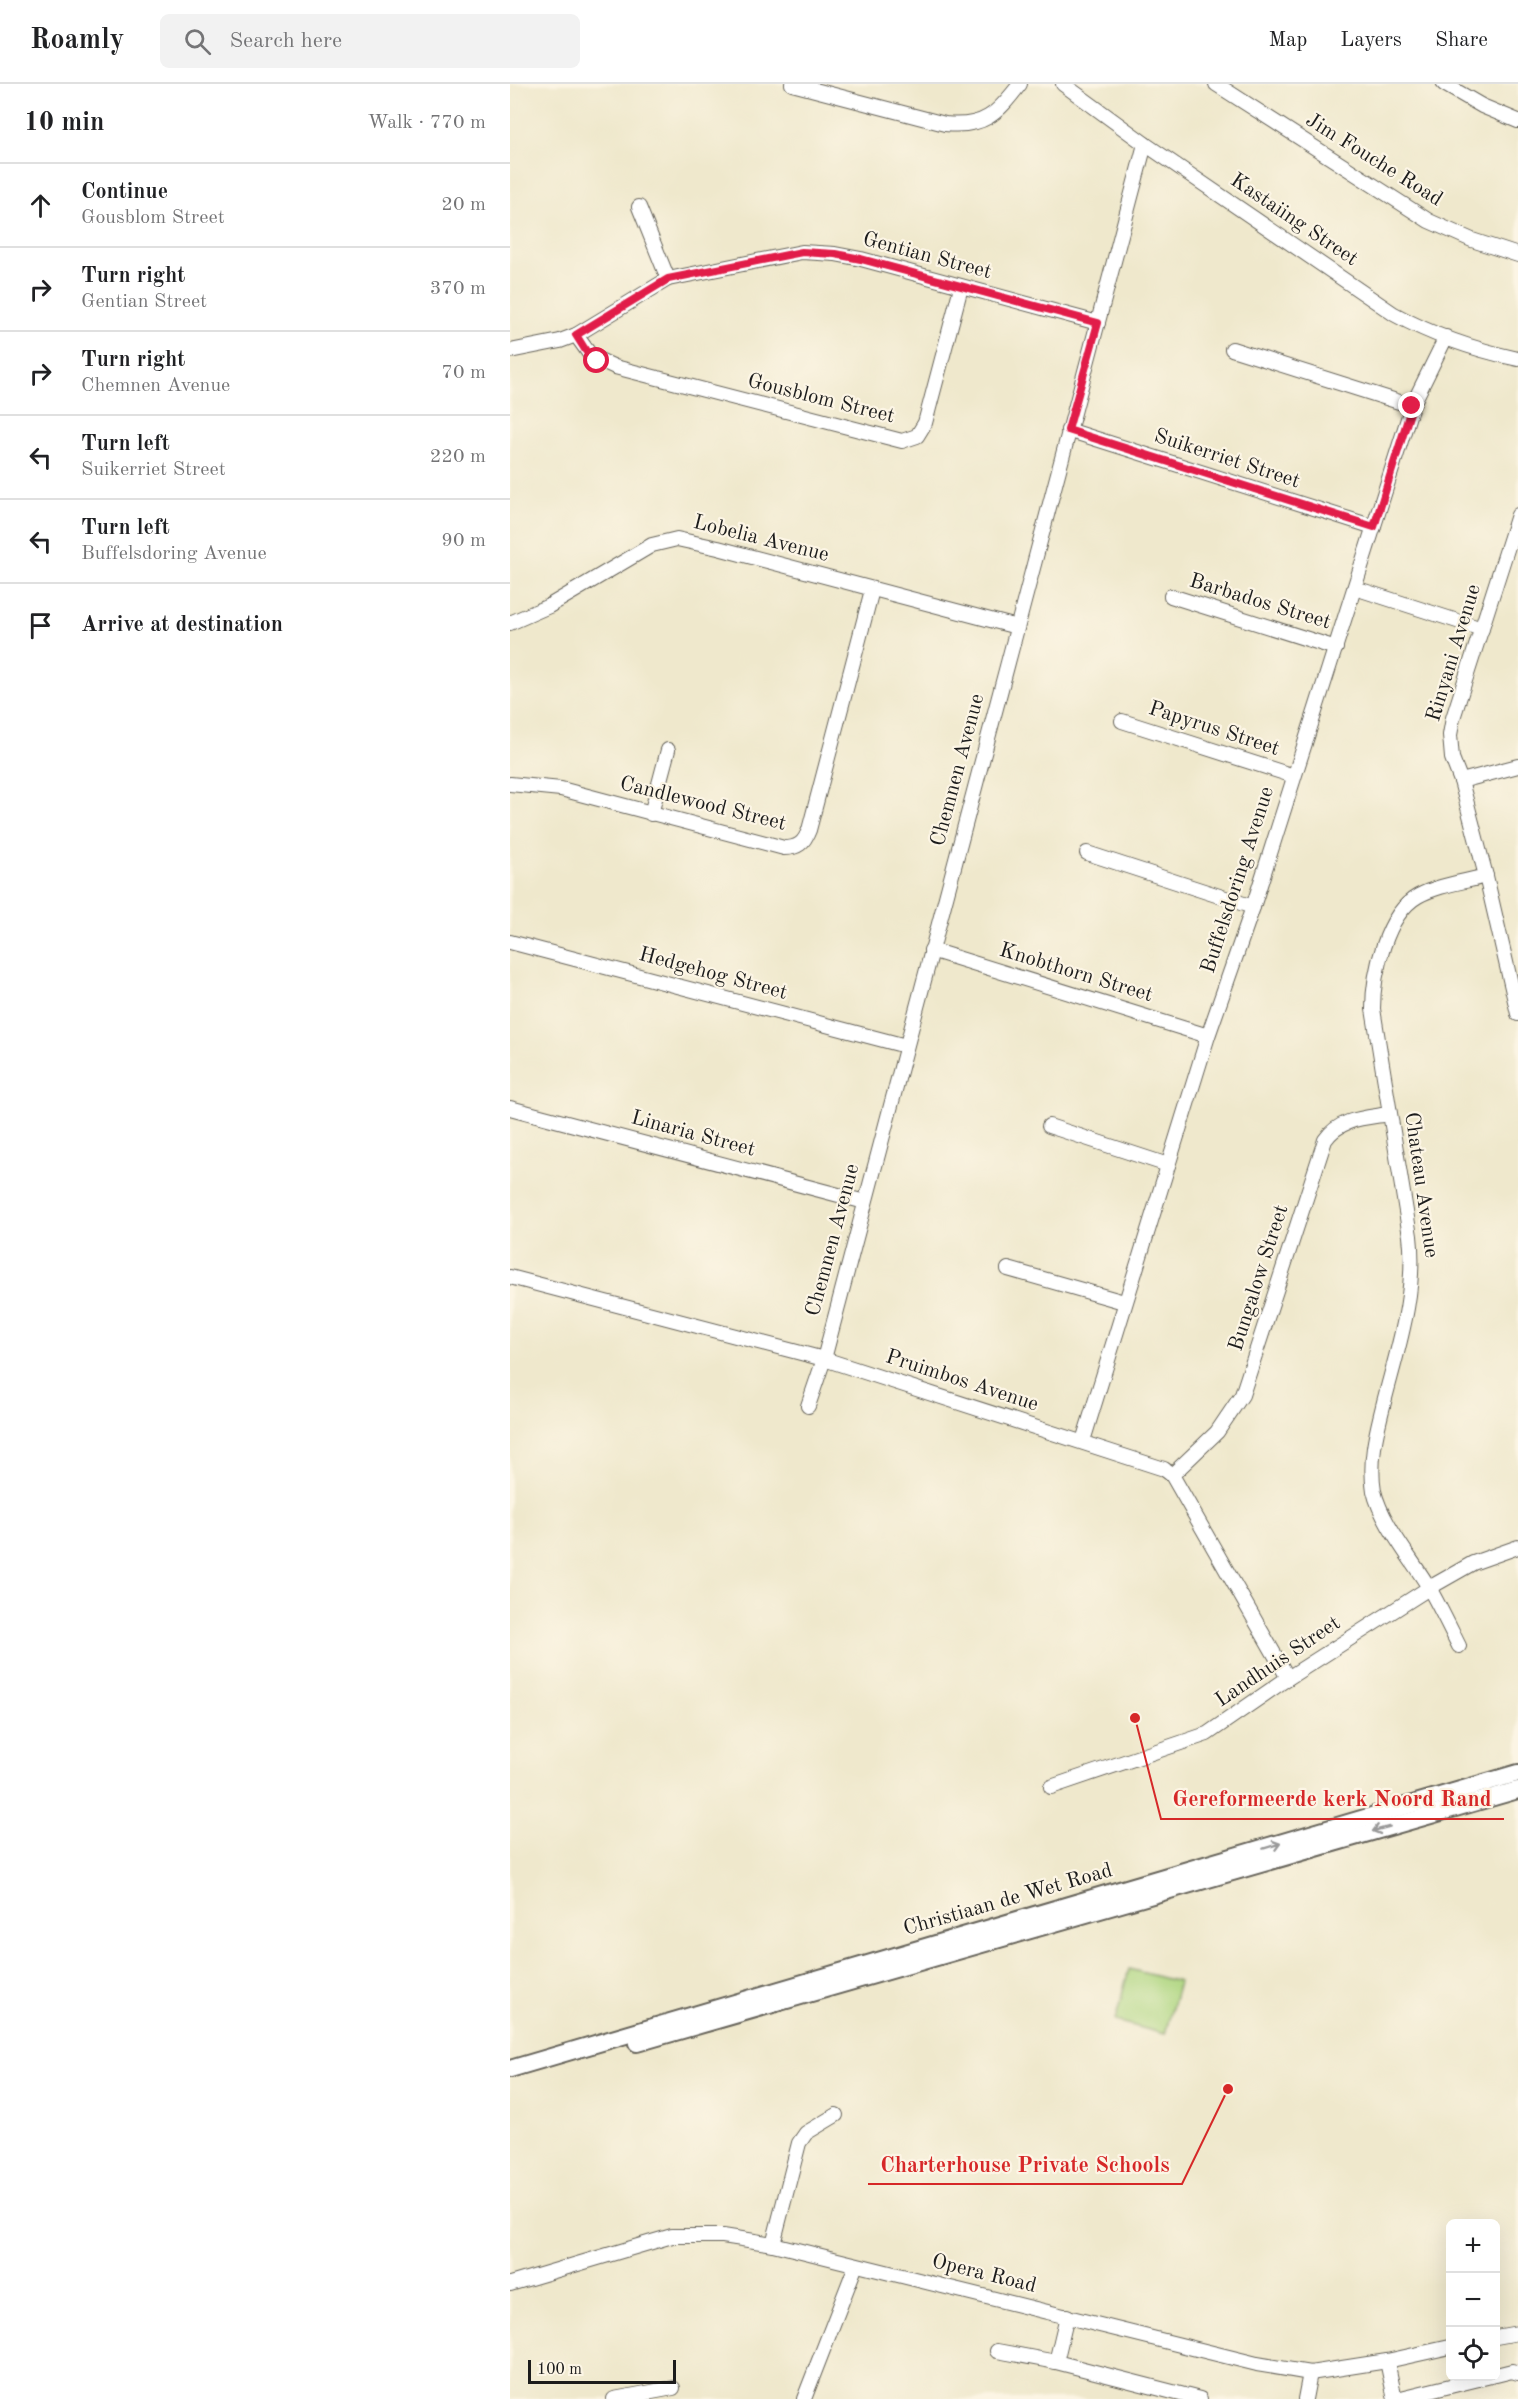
<!DOCTYPE html>
<meta charset="utf-8">
<style>
body{margin:0;font-family:"Old Standard TT",serif;background:#f2f2f2;color:#202124}
.controls{position:absolute;right:18px;bottom:18px;display:grid;overflow:hidden;border-radius:9px;box-shadow:0 6px 24px #0002}
.controls button{width:54px;height:54px;display:grid;place-items:center;padding:0;border:0;border-bottom:2px solid #e0e0e0;background:#fff;color:#202124;font:30px sans-serif}
.scale{position:absolute;left:18px;bottom:15px;width:148px;box-sizing:border-box;padding-left:6px;border:3px solid #1c1c1c;border-top:0;font-size:16px;line-height:21px;white-space:nowrap;color:#1c1c1c;-webkit-text-stroke:4px #fcf5e5;paint-order:stroke}
.stop{position:absolute;width:18px;height:18px;margin:-14px;border:4px solid #e11d48;border-radius:50%;background:#fff}
.stop.end{background:#e11d48;border-color:#fff;box-shadow:0 2px 6px #0008}
.list{margin:0;padding:0;list-style:none}
h2{display:flex;justify-content:space-between;align-items:center;height:78px;margin:0;padding:0 24px;font-size:26px}
h2 small{font-size:20px;font-weight:400;color:#757577}
.list li{display:grid;grid-template-columns:39px 1fr auto;gap:18px;align-items:center;box-sizing:border-box;height:84px;padding:0 24px;border-top:2px solid #e0e0e0}
.list b{display:block;font-size:22px;white-space:nowrap}
.list p{margin:0;font-size:20px;white-space:nowrap;color:#757577}
.list em{font-size:20px;font-style:normal;color:#757577}
.icon{flex:none;width:33px;height:33px;fill:none;stroke:currentColor;stroke-width:2;stroke-linecap:round;stroke-linejoin:round}
.map{position:relative;flex:none;width:1008px;height:2315px;overflow:hidden}
header{display:flex;align-items:center;gap:36px;box-sizing:border-box;height:84px;padding:0 30px;background:#fff;border-bottom:2px solid #e0e0e0}
header strong{font-size:28px}
nav{display:flex;gap:33px;margin-inline-start:auto;font-size:21px}
.search{width:420px;height:54px;background:#f2f2f2;display:flex;align-items:center;gap:15px;box-sizing:border-box;padding:0 21px;border-radius:9px;color:#757577;font-size:22px}
main{display:flex}
aside{flex:1;background:#fff}
.map>svg:first-child{display:block}
.green{fill:#aed680;stroke:#65794e;stroke-width:1.5}
.lines{fill:none;stroke-linecap:round;stroke-linejoin:round}
.minor-casing{stroke:#66635a;stroke-width:16}
.major-casing{stroke:#66635a;stroke-width:20}
.minor{stroke:#fff;stroke-width:14}
.major{stroke:#fff;stroke-width:16}
.oneway{stroke:#999}
.route{stroke:#e11d48;stroke-width:8}
.labels{text-anchor:middle;dominant-baseline:central;stroke-width:4.5;stroke-linejoin:round;paint-order:stroke}
.street-label{font-size:21px;fill:#1c1c1c;stroke:#fcf5e5}
.leader{fill:none;stroke:#d62828;stroke-width:2}
.callout-dot{fill:#d62828;stroke:#fcf5e5;stroke-width:2}
.callout-label{font-size:22px;text-anchor:middle;font-weight:bold;fill:#d62828;stroke:#fcf5e5;stroke-width:4.5;stroke-linejoin:round;paint-order:stroke}
</style>
<header>
<strong>Roamly</strong>
<div class="search"><svg class="icon" aria-label="search" viewBox="0 0 24 24"><circle cx="10" cy="10" r="6"/><path d="M15 15l6 6"/></svg>Search here</div>
<nav><a>Map</a><a>Layers</a><a>Share</a></nav>
</header>
<main>
<aside>
<h2>10 min<small>Walk · 770 m</small></h2>
<ul class="list">
<li><svg class="icon" aria-label="ahead" viewBox="0 0 24 24"><path d="M12 20V5M6 11l6-6 6 6"/></svg><div><b>Continue</b><p>Gousblom Street</p></div><em>20 m</em></li>
<li><svg class="icon" aria-label="right" viewBox="0 0 24 24"><path d="M7 20v-9h11M14 6l5 5-5 5"/></svg><div><b>Turn right</b><p>Gentian Street</p></div><em>370 m</em></li>
<li><svg class="icon" aria-label="right" viewBox="0 0 24 24"><path d="M7 20v-9h11M14 6l5 5-5 5"/></svg><div><b>Turn right</b><p>Chemnen Avenue</p></div><em>70 m</em></li>
<li><svg class="icon" aria-label="left" viewBox="0 0 24 24"><path d="M17 20v-9H6M10 6l-5 5 5 5"/></svg><div><b>Turn left</b><p>Suikerriet Street</p></div><em>220 m</em></li>
<li><svg class="icon" aria-label="left" viewBox="0 0 24 24"><path d="M17 20v-9H6M10 6l-5 5 5 5"/></svg><div><b>Turn left</b><p>Buffelsdoring Avenue</p></div><em>90 m</em></li>
<li><svg class="icon" aria-label="arrive" viewBox="0 0 24 24"><path d="M6 21V4h12l-3 4 3 4H6"/></svg><div><b>Arrive at destination</b></div></li>
</ul>
</aside>
<div class="map">
<svg width="1008" height="2315" viewBox="0 0 1008 2315">
<rect width="100%" height="100%" fill="#fcf5e5"/>
<filter id="ink" filterUnits="userSpaceOnUse"><feTurbulence type="fractalNoise" baseFrequency=".0167" numOctaves="2"/><feDisplacementMap in="SourceGraphic" scale="12" xChannelSelector="R" yChannelSelector="G"/><feConvolveMatrix kernelMatrix="1 2 1 2 8 2 1 2 1" color-interpolation-filters="sRGB"/></filter>
<filter id="wash" filterUnits="userSpaceOnUse"><feTurbulence type="fractalNoise" baseFrequency=".008" numOctaves="4" result="noise"/><feDisplacementMap in="SourceGraphic" scale="24" xChannelSelector="R" yChannelSelector="G"/><feGaussianBlur stdDeviation="1.35" result="paint"/><feColorMatrix in="noise" values="0 0 0 0 0 0 0 0 0 0 0 0 0 0 0 0 0 1.4 0 .05"/><feComposite in="paint" operator="in"/></filter>
<g filter="url(#wash)">
<rect width="100%" height="100%" fill="#efe8cc"/>
<polygon class="green" points="619,1885 669,1898 655,1950 605,1937"/>
</g>
<g filter="url(#ink)">
<g class="lines">
<g class="minor-casing">
<g id="minor">
<path d="M 282,0 L 435,40 C 474,44 487,30 510,0"/>
<path d="M 553,0 L 635,60 L 884,230 C 922,251 966,266 1008,275"/>
<polyline points="706,0 919,137 962,156 1008,171"/>
<polyline points="934,0 972,22 1008,37"/>
<polyline points="129,123 158,195"/>
<polyline points="66,251 81,272 105,283 392,357 407,352 415,339 451,203"/>
<polyline points="722,265 902,322"/>
<polyline points="0,267 50,257 66,251 158,195 292,168 325,170 351,175 588,239"/>
<polyline points="558,346 864,443"/>
<polyline points="1008,431 943,634 940,651 942,674 951,697 976,792 1008,930"/>
<polyline points="845,504 972,545"/>
<polyline points="661,512 826,564"/>
<polyline points="0,539 39,522 142,461 167,455 208,464 507,543"/>
<polyline points="612,637 784,692"/>
<polyline points="951,697 1008,682"/>
<path d="M 0,700 L 51,705 L 274,764 C 288,764 294,759 299,746 L 362,506"/>
<polyline points="141,730 158,666"/>
<polyline points="577,769 743,823"/>
<polyline points="0,858 396,962"/>
<polyline points="421,866 698,952"/>
<polyline points="0,1024 355,1118"/>
<polyline points="539,1042 658,1081"/>
<polyline points="498,1185 614,1218"/>
<polyline points="0,1193 314,1275 654,1385 662,1391 778,1594"/>
<polyline points="298,1322 314,1275 635,60"/>
<polyline points="573,1357 698,952 743,823 902,322 936,253"/>
<path d="M 662,1391 L 707,1348 L 732,1311 L 815,1056 C 830,1034 855,1034 879,1030"/>
<path d="M 949,1562 C 939,1542 929,1521 918,1502 C 901,1474 871,1438 864,1407 C 859,1377 866,1350 873,1322 C 887,1266 907,1210 900,1152 L 863,925 C 863,890 876,830 908,812 C 928,801 954,798 976,792"/>
<polyline points="541,1703 697,1650 778,1594 919,1504 963,1479 1008,1463"/>
<polyline points="263,2160 289,2059 296,2049 326,2031"/>
<polyline points="0,2200 162,2152 213,2152 263,2160 747,2280 800,2289 877,2277 940,2263"/>
<polyline points="986,2253 1008,2249"/>
<polyline points="487,2267 546,2278 690,2315"/>
<polyline points="877,2277 885,2315"/>
<polyline points="546,2278 557,2232"/>
<polyline points="986,2291 1002,2287 1008,2289"/>
<polyline points="104,2315 163,2304"/>
<polyline points="294,2315 346,2181"/>
<polyline points="795,2315 800,2289"/>
<polyline points="887,2315 981,2292"/>
</g>
</g>
<g class="major-casing">
<g id="major">
<polyline points="127,1959 1008,1706"/>
<polyline points="0,1985 1008,1689"/>
</g>
</g>
<use href="#minor" class="minor"/>
<use href="#major" class="major"/>
</g>
<defs><path id="oneway-shaft" d="M-6 0H5M1.5-3L5.5 0L1.5 3" fill="none" stroke-width="1.6" stroke-linecap="round" stroke-linejoin="round" transform="scale(1.5)"/></defs>
<g class="oneway">
<use href="#oneway-shaft" transform="translate(871 1745) rotate(165)"/>
<use href="#oneway-shaft" transform="translate(762 1762) rotate(-17)"/>
</g>
</g>
<g class="lines" filter="url(#ink)">
<polyline class="route" points="87,277 76,267 66,251 158,195 292,168 325,170 351,175 588,239 558,346 864,443 902,322"/>
</g>
<g class="labels">
<g class="street-label">
<text transform="translate(864 76) rotate(32)">Jim Fouche Road</text>
<text transform="translate(784 136) rotate(34)">Kastaiing Street</text>
<text transform="translate(417 172) rotate(15)">Gentian Street</text>
<text transform="translate(311 315) rotate(14)">Gousblom Street</text>
<text transform="translate(717 375) rotate(18)">Suikerriet Street</text>
<text transform="translate(251 455) rotate(14)">Lobelia Avenue</text>
<text transform="translate(750 518) rotate(17)">Barbados Street</text>
<text transform="translate(944 569) rotate(-73)">Rinyani Avenue</text>
<text transform="translate(704 645) rotate(18)">Papyrus Street</text>
<text transform="translate(448 686) rotate(-75)">Chemnen Avenue</text>
<text transform="translate(193 720) rotate(14)">Candlewood Street</text>
<text transform="translate(728 796) rotate(-72)">Buffelsdoring Avenue</text>
<text transform="translate(566 889) rotate(17)">Knobthorn Street</text>
<text transform="translate(203 890) rotate(15)">Hedgehog Street</text>
<text transform="translate(183 1050) rotate(15)">Linaria Street</text>
<text transform="translate(911 1101) rotate(82)">Chateau Avenue</text>
<text transform="translate(323 1156) rotate(-75)">Chemnen Avenue</text>
<text transform="translate(749 1194) rotate(-72)">Bungalow Street</text>
<text transform="translate(452 1297) rotate(18)">Pruimbos Avenue</text>
<text transform="translate(768 1578) rotate(-34)">Landhuis Street</text>
<text transform="translate(498 1816) rotate(-16)">Christiaan de Wet Road</text>
<text transform="translate(474 2190) rotate(14)">Opera Road</text>
</g>
</g>
<path class="leader" d="M625 1634L651 1735H994M718 2005L672 2100H358"/>
<g class="callout-dot">
<circle cx="625" cy="1634" r="6"/>
<circle cx="718" cy="2005" r="6"/>
</g>
<g class="callout-label">
<text x="822" y="1722">Gereformeerde kerk Noord Rand</text>
<text x="515" y="2088">Charterhouse Private Schools</text>
</g>
</svg>
<div class="controls">
<button>+</button>
<button>−</button>
<button><svg class="icon" aria-label="locate" viewBox="0 0 24 24"><circle cx="12" cy="12" r="6"/><path d="M12 2v4M12 18v4M2 12h4M18 12h4"/></svg></button>
</div>
<div class="scale">100 m</div>
<div class="stop" style="left:87px;top:277px"></div>
<div class="stop end" style="left:902px;top:322px"></div>
</div>
</main>
